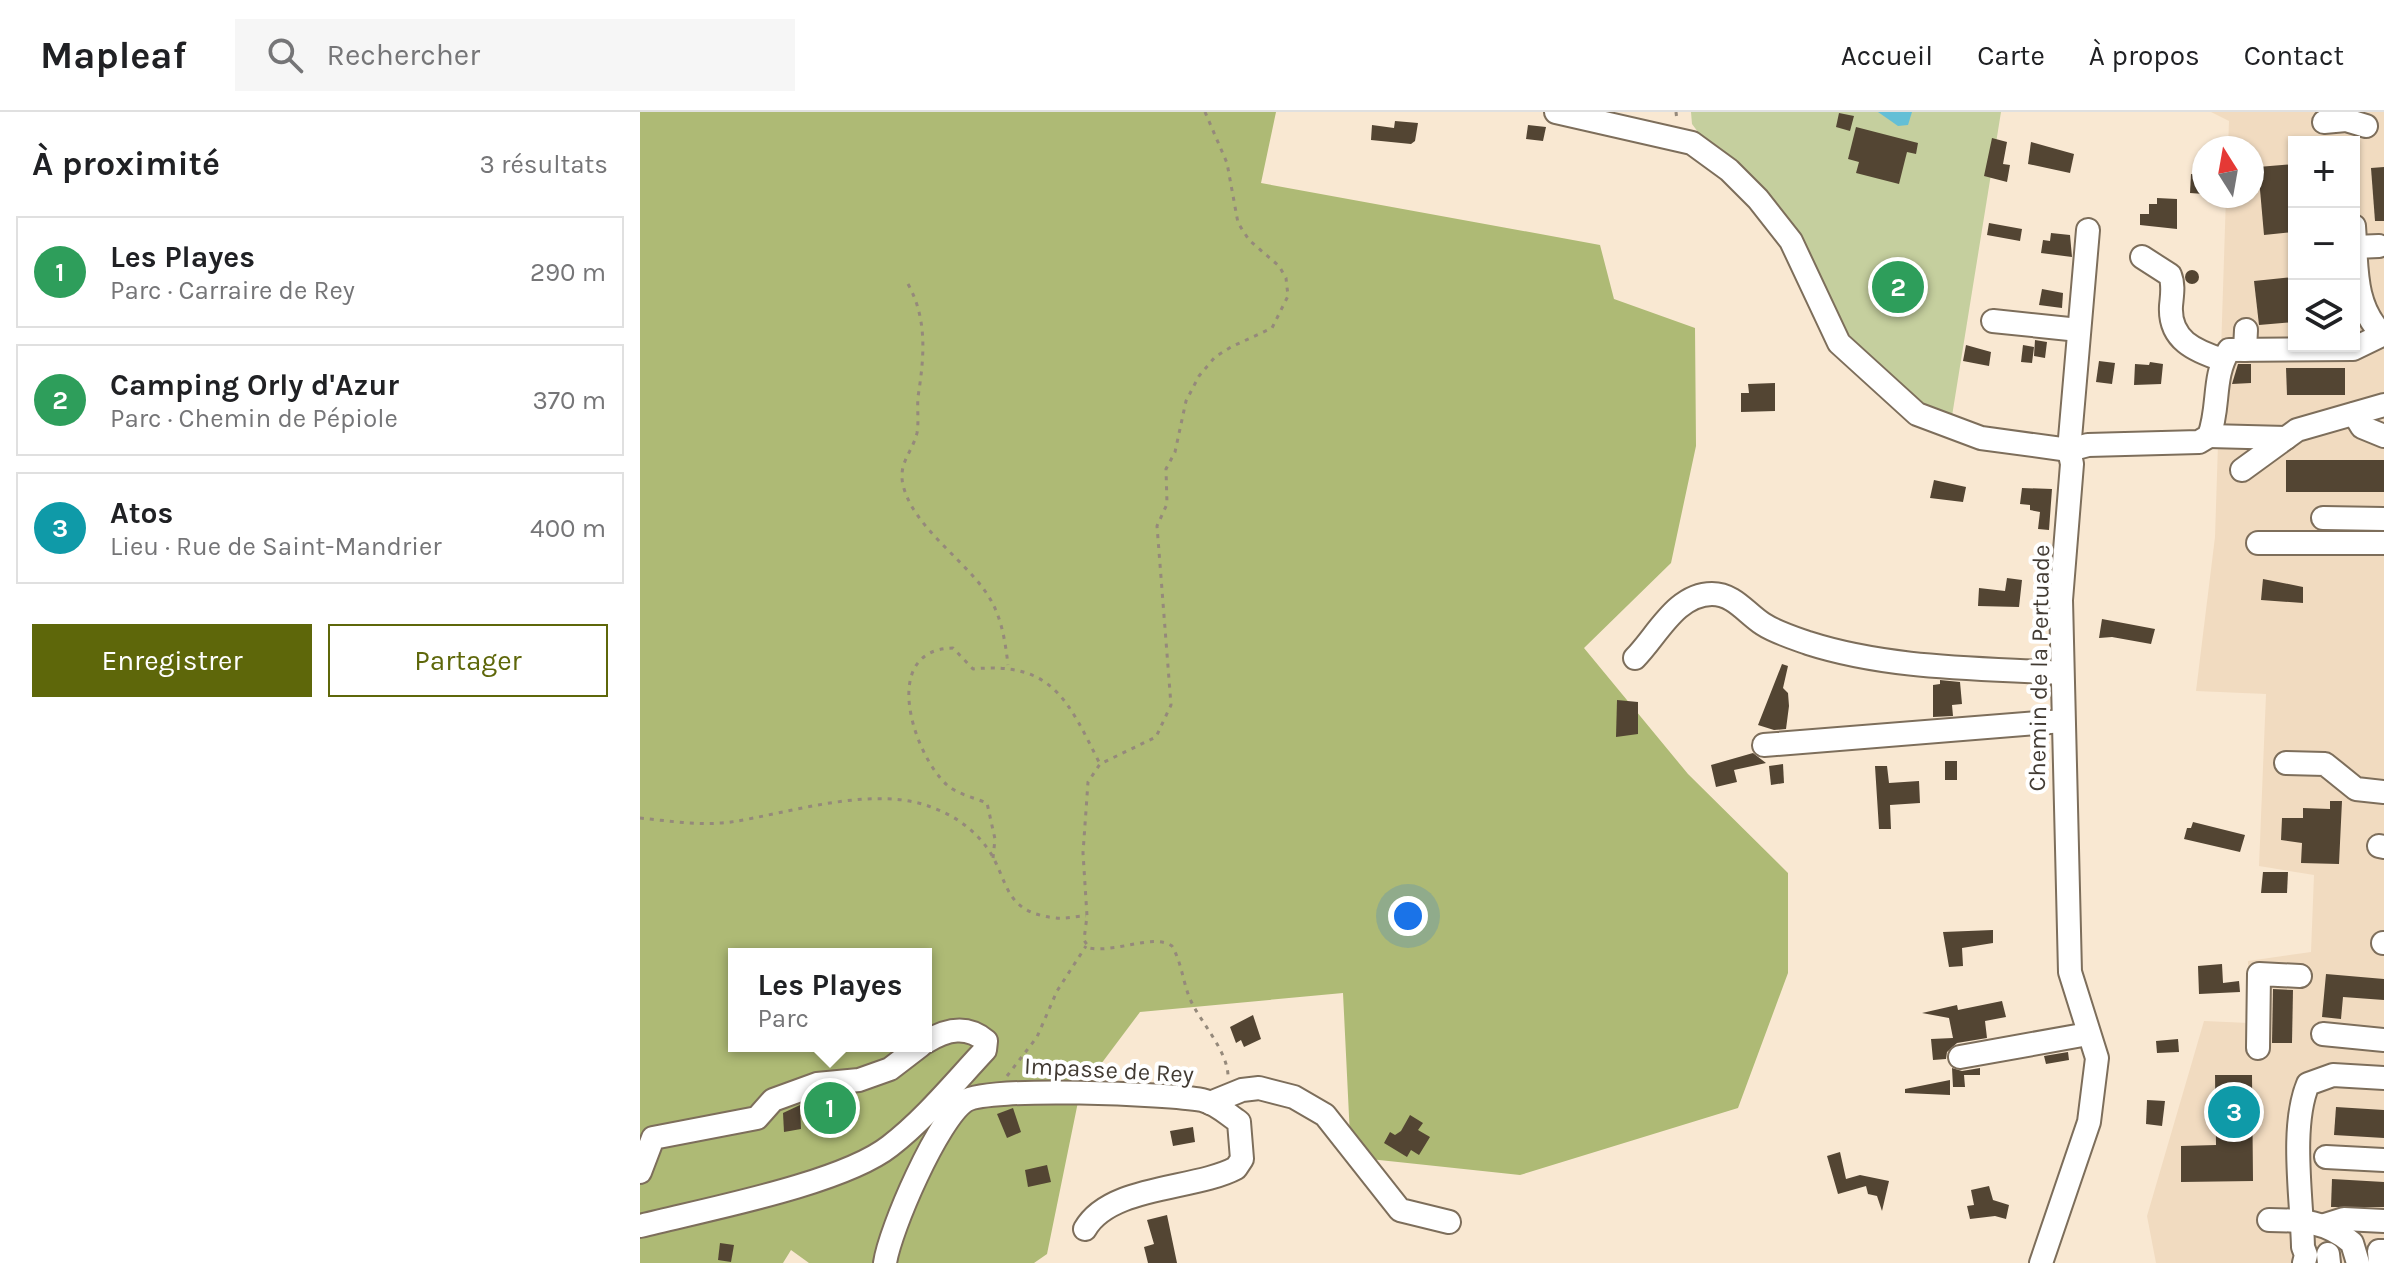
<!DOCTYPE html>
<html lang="fr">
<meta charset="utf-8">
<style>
body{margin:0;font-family:Karla,sans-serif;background:#f6f6f6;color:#202124}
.controls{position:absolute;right:24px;top:24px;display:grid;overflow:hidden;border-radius:0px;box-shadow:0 2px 6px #0004}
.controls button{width:72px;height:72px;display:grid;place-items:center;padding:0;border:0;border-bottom:2px solid #e0e0e0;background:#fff;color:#202124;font:40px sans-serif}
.compass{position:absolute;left:1552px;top:24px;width:72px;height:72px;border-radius:50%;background:#fff;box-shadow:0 2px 6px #0004;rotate:349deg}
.you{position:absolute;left:768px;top:804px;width:28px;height:28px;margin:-20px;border:6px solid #fff;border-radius:50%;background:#1a73e8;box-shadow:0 0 0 12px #1a73e833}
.badge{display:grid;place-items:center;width:52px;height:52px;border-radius:50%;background:#5e670a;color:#fff;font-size:26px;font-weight:700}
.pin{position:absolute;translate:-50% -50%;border:4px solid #fff;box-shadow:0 2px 8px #0006}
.popup{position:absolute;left:88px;top:836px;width:204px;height:104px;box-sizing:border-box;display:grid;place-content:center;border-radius:0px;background:#fff;filter:drop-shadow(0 2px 6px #0005);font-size:26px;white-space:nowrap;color:#757577}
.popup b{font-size:30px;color:#202124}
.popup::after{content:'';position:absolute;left:50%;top:100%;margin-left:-16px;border:16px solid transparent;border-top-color:#fff}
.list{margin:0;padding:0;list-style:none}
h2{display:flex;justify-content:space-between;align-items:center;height:104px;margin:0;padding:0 32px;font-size:34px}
h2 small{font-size:26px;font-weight:400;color:#757577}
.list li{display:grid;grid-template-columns:52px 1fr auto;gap:24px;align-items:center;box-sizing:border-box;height:112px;margin:0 16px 16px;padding:0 16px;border:2px solid #e0e0e0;border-radius:0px}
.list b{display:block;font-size:30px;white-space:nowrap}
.list p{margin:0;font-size:26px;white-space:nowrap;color:#757577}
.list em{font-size:26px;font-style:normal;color:#757577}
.actions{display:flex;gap:16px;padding:24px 32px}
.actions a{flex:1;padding:18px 0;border:2px solid #5e670a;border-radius:0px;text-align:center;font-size:28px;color:#5e670a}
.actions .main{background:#5e670a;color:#fff}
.icon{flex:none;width:44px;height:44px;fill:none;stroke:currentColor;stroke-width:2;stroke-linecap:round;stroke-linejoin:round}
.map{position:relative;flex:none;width:1744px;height:1151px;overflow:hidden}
header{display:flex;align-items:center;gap:48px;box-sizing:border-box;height:112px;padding:0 40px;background:#fff;border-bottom:2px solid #e0e0e0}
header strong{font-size:38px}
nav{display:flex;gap:44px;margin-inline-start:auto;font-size:28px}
.search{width:560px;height:72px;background:#f6f6f6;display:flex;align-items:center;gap:20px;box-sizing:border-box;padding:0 28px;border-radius:0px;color:#757577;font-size:30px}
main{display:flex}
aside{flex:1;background:#fff}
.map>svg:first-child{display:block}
.built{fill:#f1dbc0;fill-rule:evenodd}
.green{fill:#c5cf9e}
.forest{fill:#aeba75;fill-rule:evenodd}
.water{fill:#64bfd6}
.building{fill:#534533}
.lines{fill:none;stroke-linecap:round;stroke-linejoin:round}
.minor-casing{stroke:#7d6e5b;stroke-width:26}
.path{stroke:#95897b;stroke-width:3;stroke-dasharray:4 6;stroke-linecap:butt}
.minor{stroke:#fff;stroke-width:22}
.labels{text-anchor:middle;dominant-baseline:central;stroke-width:8;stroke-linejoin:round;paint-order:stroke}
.street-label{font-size:24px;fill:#423b33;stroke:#fff}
</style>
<header>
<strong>Mapleaf</strong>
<div class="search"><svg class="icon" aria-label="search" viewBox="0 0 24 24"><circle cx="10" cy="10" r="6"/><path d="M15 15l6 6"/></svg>Rechercher</div>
<nav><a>Accueil</a><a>Carte</a><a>À propos</a><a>Contact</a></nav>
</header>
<main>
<aside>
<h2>À proximité<small>3 résultats</small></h2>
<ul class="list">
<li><span class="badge" style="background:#2e9e5b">1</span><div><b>Les Playes</b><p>Parc · Carraire de Rey</p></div><em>290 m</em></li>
<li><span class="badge" style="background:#2e9e5b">2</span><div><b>Camping Orly d'Azur</b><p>Parc · Chemin de Pépiole</p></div><em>370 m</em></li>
<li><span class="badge" style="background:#0f9aa8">3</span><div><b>Atos</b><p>Lieu · Rue de Saint-Mandrier</p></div><em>400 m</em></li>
</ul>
<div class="actions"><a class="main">Enregistrer</a><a>Partager</a></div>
</aside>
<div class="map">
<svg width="1744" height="1151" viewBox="0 0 1744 1151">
<rect width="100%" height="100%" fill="#f9e8d2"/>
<path class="built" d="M 1571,0 L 1744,0 L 1744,1151 L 1516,1151 L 1507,1104 L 1564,909 L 1609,911 L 1608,849 L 1671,840 L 1674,763 L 1619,754 L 1626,582 L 1556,579 L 1575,425 L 1586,84 L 1612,84 L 1612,36 L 1588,36 L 1589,9 ZM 1654,30 L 1714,30 L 1714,234 L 1654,234 Z"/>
<polygon class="green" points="1051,0 1361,0 1312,304 1283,296 1209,223 1159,127 1067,32 1052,12"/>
<path class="forest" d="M 0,0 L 636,0 L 621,71 L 960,133 L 974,187 L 1055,216 L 1056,334 L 1031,451 L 944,536 L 1048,662 L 1148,761 L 1148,861 L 1098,996 L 880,1063 L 711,1045 L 703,881 L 500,900 L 440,980 L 407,1142 L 394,1151 L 169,1151 L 151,1138 L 143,1151 L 0,1151 ZM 94,842 L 286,842 L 286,934 L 94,934 Z"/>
<polygon class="water" points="1238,0 1272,0 1268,13 1258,14"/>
<g class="building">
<polygon points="1199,1 1214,4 1210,19 1196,15"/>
<polygon points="755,9 778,11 775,29 771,32 731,28 732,13 754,16"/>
<polygon points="888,13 906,15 903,29 886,27"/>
<polygon points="1216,15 1278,31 1276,42 1267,40 1259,72 1216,61 1219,50 1208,47"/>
<polygon points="1352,26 1367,30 1363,52 1370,53 1367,70 1344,64"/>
<polygon points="1391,30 1434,42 1430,61 1388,52"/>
<polygon points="1654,52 1654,120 1624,123 1618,55"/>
<polygon points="1744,55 1744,109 1735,109 1731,56"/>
<polygon points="1551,62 1564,63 1564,82 1550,81"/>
<polygon points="1517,86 1537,87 1537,117 1500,113 1500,102 1509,102 1509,92 1517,92"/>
<polygon points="1349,111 1382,117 1380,129 1347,123"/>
<polygon points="1411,121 1430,123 1432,145 1401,141 1403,128 1410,129"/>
<circle cx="1552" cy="165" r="7"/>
<polygon points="1654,165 1654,210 1619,213 1614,169"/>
<polygon points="1402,177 1423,181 1422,196 1399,193"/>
<polygon points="1395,228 1407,230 1405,246 1394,244"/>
<polygon points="1326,233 1351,240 1349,254 1323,249"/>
<polygon points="1383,233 1394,235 1392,251 1381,250"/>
<polygon points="1459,249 1475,251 1472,272 1456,270"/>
<polygon points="1510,250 1523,252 1521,272 1494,273 1495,252 1509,253"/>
<polygon points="1598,252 1611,252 1611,271 1592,272"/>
<polygon points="1646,256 1705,256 1705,283 1647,283"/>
<polygon points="1135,271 1135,299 1101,300 1101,281 1109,281 1108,272"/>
<rect x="1646" y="348" width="98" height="32"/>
<polygon points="1294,368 1326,375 1323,390 1290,386"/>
<polygon points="1382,376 1412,377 1409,418 1398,417 1400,400 1390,398 1390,393 1380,392"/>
<polygon points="1367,466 1382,468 1379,495 1338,494 1339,476 1365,479"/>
<polygon points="1623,467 1663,475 1663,491 1621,488"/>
<polygon points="1462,507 1515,517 1511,532 1472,525 1459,526"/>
<polygon points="1142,552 1148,554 1143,576 1148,581 1149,594 1146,617 1134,618 1118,613"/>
<polygon points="1300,568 1320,570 1322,592 1312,593 1313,604 1293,605 1293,573 1300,572"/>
<polygon points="977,588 998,590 998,622 976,625"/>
<polygon points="1113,641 1126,651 1094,658 1097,670 1076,675 1071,653"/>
<rect x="1305" y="649" width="12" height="19"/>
<polygon points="1143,652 1144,671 1131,673 1129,654"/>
<polygon points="1235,654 1247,654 1249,671 1279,669 1280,691 1250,693 1251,717 1239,717"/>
<polygon points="1690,689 1702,689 1699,752 1661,751 1662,731 1641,728 1642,706 1663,706 1663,696 1690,697"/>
<polygon points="1553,710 1605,723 1600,740 1544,727 1547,716 1551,716"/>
<polygon points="1623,760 1648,760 1647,781 1621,781"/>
<polygon points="1353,818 1353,831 1322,836 1323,854 1309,855 1303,820"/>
<polygon points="1582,852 1583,871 1599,869 1600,880 1559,882 1558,854"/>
<polygon points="1686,862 1744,867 1744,888 1703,885 1701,907 1682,905"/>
<polygon points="1633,877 1653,878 1652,931 1632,931"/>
<polygon points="1362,889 1366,905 1345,909 1347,926 1317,931 1307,940 1306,947 1293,948 1291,927 1313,926 1309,906 1282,901 1317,893 1318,898"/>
<polygon points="613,903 621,927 604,935 601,928 596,931 590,915"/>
<polygon points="1538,927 1539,940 1517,941 1516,929"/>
<polygon points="1428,940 1429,948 1406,952 1404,944"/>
<polygon points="1312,956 1322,959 1340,956 1340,963 1324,963 1325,975 1313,975"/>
<polygon points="1575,963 1612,963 1613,1069 1541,1070 1541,1034 1576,1033"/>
<polygon points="1310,968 1310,983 1265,981 1265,977"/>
<polygon points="1507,988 1525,989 1522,1014 1506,1012"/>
<polygon points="160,993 161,1017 144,1020 143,1001"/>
<polygon points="1696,995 1744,998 1744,1026 1694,1023"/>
<polygon points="373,996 381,1020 367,1026 357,1002"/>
<polygon points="770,1003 783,1011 778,1018 790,1025 779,1043 771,1038 767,1045 744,1031 750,1020 755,1023 761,1019"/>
<polygon points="553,1015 555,1030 533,1034 530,1019"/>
<polygon points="1200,1040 1206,1067 1220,1063 1249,1069 1242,1099 1237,1084 1228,1082 1226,1074 1198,1082 1187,1044"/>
<polygon points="407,1053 411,1070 388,1075 385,1058"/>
<polygon points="1692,1067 1744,1070 1744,1095 1691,1095"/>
<polygon points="1349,1074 1353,1088 1369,1093 1366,1107 1355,1104 1330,1107 1327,1094 1334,1093 1331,1078"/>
<polygon points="527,1103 537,1151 508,1151 504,1135 514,1132 507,1108"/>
<polygon points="80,1131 94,1133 91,1150 78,1148"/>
</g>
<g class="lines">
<g class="minor-casing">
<g id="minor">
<path d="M 916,0 L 1052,31 L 1089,58 L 1118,87 L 1151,129 L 1199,231 L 1277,302 L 1341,326 L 1429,338 L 1448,333 L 1559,330 L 1569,324 C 1580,295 1572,265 1589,238 L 1713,237 L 1744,222"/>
<polyline points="1684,10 1706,8 1726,14"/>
<path d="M 1714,114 C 1717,153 1713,193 1742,222"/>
<polyline points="1715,135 1739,134"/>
<path d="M 1502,145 L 1530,163 C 1534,173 1532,183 1531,194 C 1529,228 1555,239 1583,248"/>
<polyline points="1353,209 1439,218"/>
<polyline points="1605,238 1606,218"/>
<polyline points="1714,302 1722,315 1744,324"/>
<polyline points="1569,324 1646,326"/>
<polyline points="1602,358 1657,318 1744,293"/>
<polyline points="1683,406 1744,407"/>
<polyline points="1618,431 1744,431"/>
<path d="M 995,546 C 1017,524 1036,482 1072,482 C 1094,482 1106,501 1123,512 C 1135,520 1154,526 1168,531 C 1249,557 1338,556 1422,561"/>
<polyline points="1124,633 1423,609"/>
<polyline points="1646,651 1685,652 1716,677 1744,680"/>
<polyline points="1739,734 1744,735"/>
<polyline points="1743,831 1744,831"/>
<polyline points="1683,922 1744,928"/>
<polyline points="1618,936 1619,862 1660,864"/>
<polyline points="1320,945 1448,922"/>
<polyline points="570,991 602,978 619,976 654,985 685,1003 760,1098 809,1110"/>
<polyline points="1686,1045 1744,1048"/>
<polyline points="0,1060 13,1026 117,1006 133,988 177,972 219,968 250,957 280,934"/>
<path d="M 1629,1108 C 1661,1108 1687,1109 1712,1131 L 1718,1151"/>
<polyline points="1685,1113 1704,1107 1744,1109"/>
<path d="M 0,1114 C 63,1098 202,1072 250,1034 C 285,1007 315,970 345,938 L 346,929 C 327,913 307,917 286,930"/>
<polyline points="1688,1142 1689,1151"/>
<path d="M 245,1151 C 250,1117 298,1007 325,989 C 347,974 530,982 562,988 C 576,991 587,1002 599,1010 L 602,1047 L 596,1056 C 555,1078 470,1073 445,1117"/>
<polyline points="1401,1151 1449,1010 1457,946 1430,860 1421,488 1432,352 1429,338 1448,118"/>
<path d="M 1664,1151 L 1666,1143 L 1663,1135 C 1662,1088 1650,1015 1668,972 L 1693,963 L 1744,966"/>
<polyline points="1740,1151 1739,1139 1744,1139"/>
</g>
</g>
<g class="path">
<path d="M 565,0 L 587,51 L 598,111 L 609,128 L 639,154 L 646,166 L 648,184 L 632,216 L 591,235 L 575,245 L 559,264 L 546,289 L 535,340 L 526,357 L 527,392 L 517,414 L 531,593 L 516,625 L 460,652 L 448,670 L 443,741 L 447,804 L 444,828 L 449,836 C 477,841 514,821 532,834 C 543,853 543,875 553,893 C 564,914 589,942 588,966"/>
<polyline points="1036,0 1037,9"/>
<path d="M 268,172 C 288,208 284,246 278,285 C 277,297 279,310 277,321 C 272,341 258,351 263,373 C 273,414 321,445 345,479 C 361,501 365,527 368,553"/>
<path d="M 0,706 C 29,709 62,714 91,710 C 151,701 238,671 296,697 C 317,705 335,719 348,737 C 370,770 362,800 416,806 C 426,807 436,804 446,804"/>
<path d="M 353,746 L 355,727 L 347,691 C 335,686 317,682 307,673 C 273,642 239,537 313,536 L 333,557 C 413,549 428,589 460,652"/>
<polyline points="367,964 397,925 417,879 446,834"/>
</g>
<use href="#minor" class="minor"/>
</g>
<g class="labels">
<g class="street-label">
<text transform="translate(1399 556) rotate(-89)">Chemin de la Pertuade</text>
<text transform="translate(469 958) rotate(3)">Impasse de Rey</text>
</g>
</g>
</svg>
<div class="controls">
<button>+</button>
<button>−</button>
<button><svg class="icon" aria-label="layers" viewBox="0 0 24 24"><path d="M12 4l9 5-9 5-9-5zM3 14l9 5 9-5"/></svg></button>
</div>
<svg class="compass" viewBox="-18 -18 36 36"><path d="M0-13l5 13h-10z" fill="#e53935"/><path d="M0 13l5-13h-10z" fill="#757577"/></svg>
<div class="you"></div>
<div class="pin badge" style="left:190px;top:996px;background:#2e9e5b">1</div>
<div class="popup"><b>Les Playes</b>Parc</div>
<div class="pin badge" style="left:1258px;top:175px;background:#2e9e5b">2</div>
<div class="pin badge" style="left:1594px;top:1000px;background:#0f9aa8">3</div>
</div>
</main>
